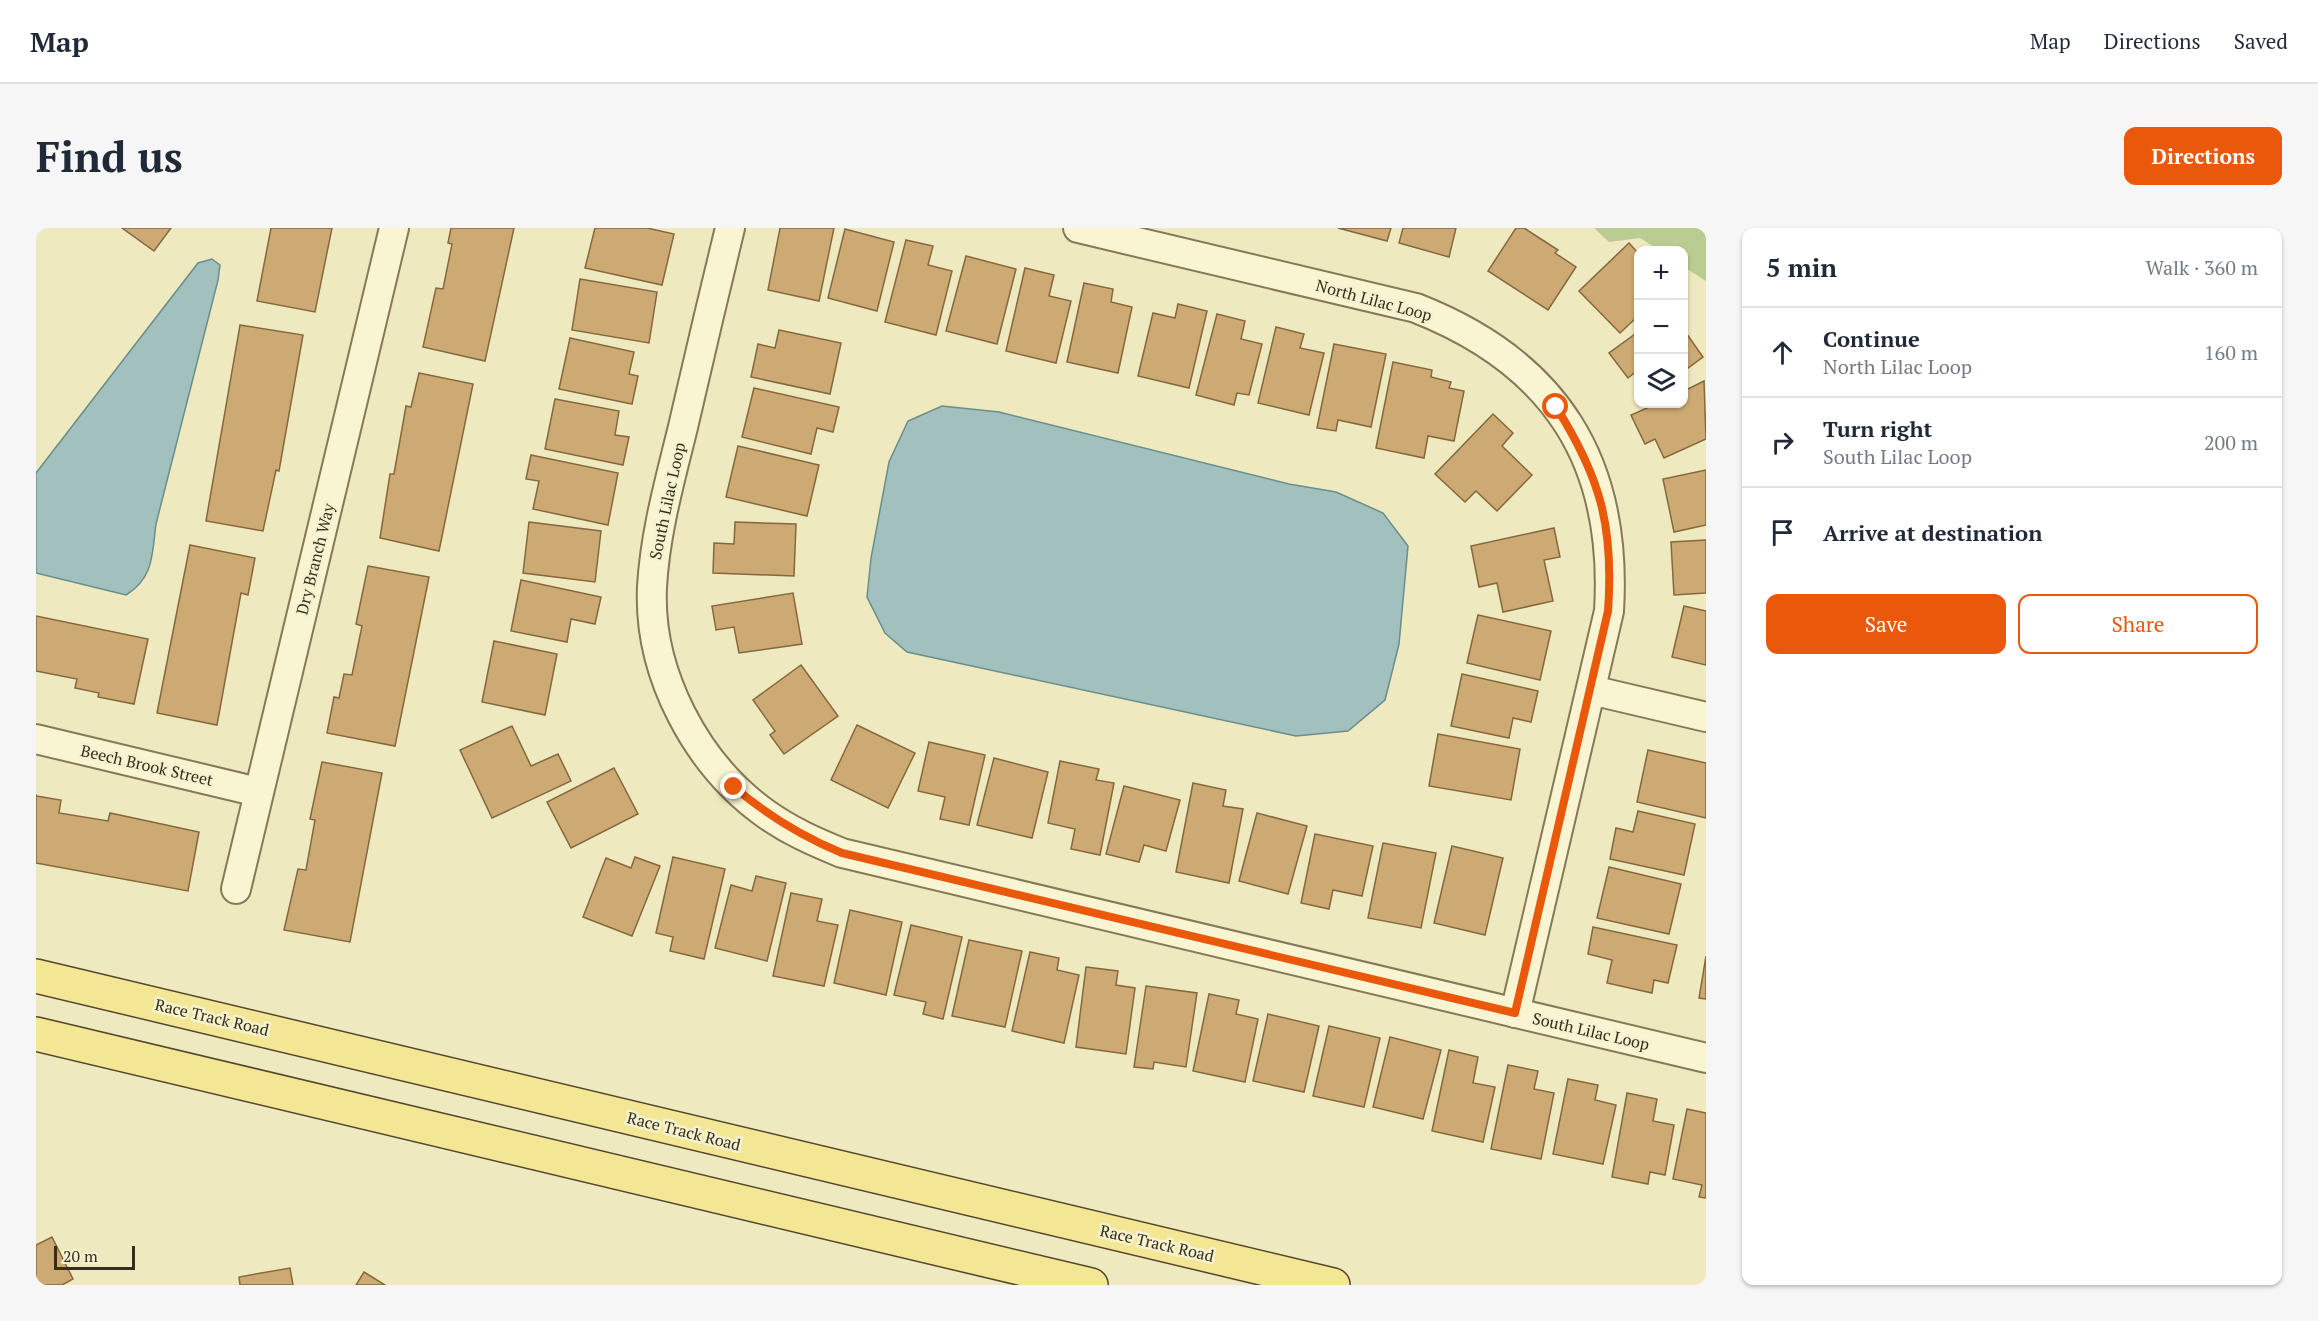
<!DOCTYPE html>
<meta charset="utf-8">
<style>
body{margin:0;font-family:"PT Serif",serif;background:#f6f6f7;color:#1f2937}
.controls{position:absolute;right:18px;top:18px;display:grid;overflow:hidden;border-radius:12px;box-shadow:0 2px 4px #0004}
.controls button{width:54px;height:54px;display:grid;place-items:center;padding:0;border:0;border-bottom:2px solid #e0e1e3;background:#fff;color:#1f2937;font:30px sans-serif}
.scale{position:absolute;left:18px;bottom:15px;width:81px;box-sizing:border-box;padding-left:6px;border:3px solid #362e1c;border-top:0;font-size:16px;line-height:21px;white-space:nowrap;color:#362e1c;-webkit-text-stroke:4px #f6f2cf;paint-order:stroke}
.stop{position:absolute;width:18px;height:18px;margin:-14px;border:4px solid #ea580c;border-radius:50%;background:#fff}
.stop.end{background:#ea580c;border-color:#fff;box-shadow:0 2px 6px #0008}
.list{margin:0;padding:0;list-style:none}
h2{display:flex;justify-content:space-between;align-items:center;height:78px;margin:0;padding:0 24px;font-size:26px}
h2 small{font-size:20px;font-weight:400;color:#747a83}
.list li{display:grid;grid-template-columns:39px 1fr auto;gap:18px;align-items:center;box-sizing:border-box;height:90px;padding:0 24px;border-top:2px solid #e0e1e3}
.list b{display:block;font-size:22px;white-space:nowrap}
.list p{margin:0;font-size:20px;white-space:nowrap;color:#747a83}
.list em{font-size:20px;font-style:normal;color:#747a83}
.actions{display:flex;gap:12px;padding:18px 24px}
.actions a{flex:1;padding:14px 0;border:2px solid #ea580c;border-radius:12px;text-align:center;font-size:21px;color:#ea580c}
.actions .main{background:#ea580c;color:#fff}
.icon{flex:none;width:33px;height:33px;fill:none;stroke:currentColor;stroke-width:2;stroke-linecap:round;stroke-linejoin:round}
.map{position:relative;flex:none;width:1670px;height:1057px;overflow:hidden;border-radius:12px}
header{display:flex;align-items:center;gap:36px;box-sizing:border-box;height:84px;padding:0 30px;background:#fff;border-bottom:2px solid #e0e1e3}
header strong{font-size:28px}
nav{display:flex;gap:33px;margin-inline-start:auto;font-size:21px}
.intro{display:flex;align-items:center;justify-content:space-between;box-sizing:border-box;height:144px;padding:0 36px}
h1{margin:0;font-size:42px}
.button{padding:15px 27px;border-radius:12px;background:#ea580c;color:#fff;font-size:21px;font-weight:700}
main{display:flex;gap:36px;padding:0 36px}
aside{flex:1;background:#fff;border-radius:12px;box-shadow:0 2px 4px #0004}
.map>svg:first-child{display:block}
.green{fill:#bbcc93}
.water{fill:#a2c0bd;stroke:#6a8e8b;stroke-width:1.5}
.building{fill:#cdaa74;stroke:#86683d;stroke-width:1.5}
.lines{fill:none;stroke-linecap:round;stroke-linejoin:round}
.minor-casing{stroke:#877957;stroke-width:32}
.major-casing{stroke:#54462c;stroke-width:36}
.minor{stroke:#f9f5d2;stroke-width:28}
.major{stroke:#f3e796;stroke-width:33}
.route{stroke:#ea580c;stroke-width:8}
.labels{text-anchor:middle;dominant-baseline:central;stroke-width:5;stroke-linejoin:round;paint-order:stroke}
.street-label{font-size:16px;fill:#362e1c;stroke:#f6f2cf}
</style>
<header>
<strong>Map</strong>
<nav><a>Map</a><a>Directions</a><a>Saved</a></nav>
</header>
<div class="intro"><h1>Find us</h1><a class="button">Directions</a></div>
<main>
<div class="map">
<svg width="1670" height="1057" viewBox="0 0 1670 1057">
<rect width="100%" height="100%" fill="#eee9bf"/>
<polygon class="green" points="1558,0 1670,0 1670,53 1648,39 1648,22 1623,22 1604,10 1573,14"/>
<g class="water">
<path d="M 176,31 L 184,37 L 182,52 L 120,296 C 116,326 118,350 90,367 L 0,345 L 0,245 L 162,35 Z"/>
<polygon points="906,178 963,184 1253,256 1300,264 1347,285 1372,318 1363,416 1349,472 1312,503 1260,508 871,424 849,405 831,369 835,330 853,234 872,193"/>
</g>
<g class="building">
<polygon points="86,0 135,0 118,23"/>
<polygon points="235,0 296,0 279,84 221,73"/>
<polygon points="415,0 478,0 449,133 387,119 400,60 407,61 416,16 412,15"/>
<polygon points="559,0 611,0 638,6 626,57 549,40"/>
<polygon points="744,0 798,0 783,73 732,62"/>
<polygon points="1302,0 1355,0 1351,13"/>
<polygon points="1367,0 1420,0 1413,29 1363,15"/>
<polygon points="1480,0 1488,0 1522,22 1519,25 1540,39 1512,82 1452,43"/>
<polygon points="809,1 858,14 841,83 792,70"/>
<polygon points="870,12 897,18 892,37 916,43 900,107 849,94"/>
<polygon points="1593,15 1602,25 1602,88 1584,105 1543,63"/>
<polygon points="930,28 980,41 961,116 910,103"/>
<polygon points="989,40 1018,47 1013,68 1035,73 1020,135 970,123"/>
<polygon points="544,51 621,64 613,115 536,102"/>
<polygon points="1048,55 1077,61 1075,74 1096,79 1082,145 1031,134"/>
<polygon points="1142,76 1171,83 1153,160 1102,148 1117,85 1139,90"/>
<polygon points="1181,86 1209,93 1205,111 1226,116 1213,167 1201,165 1198,177 1160,167"/>
<polygon points="204,97 267,107 243,243 240,242 227,303 170,293"/>
<polygon points="1240,99 1268,106 1264,120 1288,125 1273,187 1222,175"/>
<polygon points="743,102 805,115 794,166 715,149 722,116 739,120"/>
<polygon points="1648,102 1667,129 1648,143"/>
<polygon points="1602,104 1602,142 1592,150 1573,125"/>
<polygon points="534,110 598,124 593,146 602,148 596,176 523,161"/>
<polygon points="1298,116 1350,126 1335,199 1302,192 1300,203 1281,200"/>
<polygon points="1357,134 1396,142 1395,149 1415,154 1413,160 1428,163 1418,213 1392,208 1388,230 1340,220"/>
<polygon points="383,145 437,156 403,323 344,310 354,246 358,246 370,178 375,179"/>
<polygon points="1668,153 1670,211 1628,230 1619,211 1609,216 1595,187 1620,176 1648,176 1648,163"/>
<polygon points="718,160 803,179 797,204 781,200 775,226 706,209"/>
<polygon points="519,171 583,183 579,207 593,209 587,237 509,221"/>
<polygon points="1457,186 1477,205 1466,218 1496,247 1461,283 1440,263 1429,274 1399,246"/>
<polygon points="702,218 783,237 771,288 690,269"/>
<polygon points="495,227 582,245 572,297 497,281 503,253 490,251"/>
<polygon points="1670,242 1670,297 1638,304 1627,251"/>
<polygon points="493,294 565,303 559,354 487,345"/>
<polygon points="699,294 760,296 758,348 677,345 678,315 698,316"/>
<polygon points="1518,300 1524,329 1508,332 1517,373 1467,384 1461,355 1443,359 1435,318"/>
<polygon points="1670,312 1670,365 1638,367 1635,314"/>
<polygon points="154,317 219,330 212,367 205,365 181,497 121,485"/>
<polygon points="332,338 393,349 359,518 291,505 298,469 303,470 308,446 316,447 326,398 320,396"/>
<polygon points="485,352 565,369 559,396 535,391 531,414 475,403"/>
<polygon points="757,365 766,416 703,425 698,399 680,402 676,378"/>
<polygon points="1648,378 1670,383 1670,437 1636,429"/>
<polygon points="1442,387 1515,403 1504,452 1431,435"/>
<polygon points="0,388 112,411 98,476 62,469 63,465 39,460 41,451 0,443"/>
<polygon points="458,413 521,426 509,487 446,474"/>
<polygon points="765,437 802,488 748,526 734,507 739,503 717,472"/>
<polygon points="1426,446 1502,463 1495,494 1477,490 1473,510 1415,498"/>
<polygon points="821,497 879,525 852,580 795,552"/>
<polygon points="476,498 495,538 522,526 535,553 456,590 424,522"/>
<polygon points="1402,506 1484,521 1475,572 1393,558"/>
<polygon points="893,514 949,527 933,597 904,591 909,569 882,563"/>
<polygon points="1612,522 1670,535 1670,590 1601,574"/>
<polygon points="958,530 1012,544 996,610 941,597"/>
<polygon points="1024,533 1063,541 1060,552 1078,555 1064,627 1035,621 1039,601 1012,595"/>
<polygon points="286,534 346,545 314,714 248,702 262,641 270,642 279,592 274,591"/>
<polygon points="578,540 602,586 535,620 511,574"/>
<polygon points="1157,555 1190,562 1187,578 1207,581 1193,655 1140,644"/>
<polygon points="1088,558 1144,572 1130,623 1108,617 1103,634 1070,626"/>
<polygon points="0,566 0,568 25,572 23,585 72,593 74,585 163,604 152,663 0,635"/>
<polygon points="1602,583 1659,596 1648,647 1574,631 1580,600 1597,604"/>
<polygon points="1221,585 1271,598 1252,666 1203,653"/>
<polygon points="1279,606 1337,618 1326,668 1297,662 1293,681 1265,675"/>
<polygon points="1347,615 1400,625 1385,700 1332,690"/>
<polygon points="1416,618 1467,630 1449,707 1398,695"/>
<polygon points="599,629 624,638 596,708 547,689 570,630 595,640"/>
<polygon points="637,629 689,641 668,731 634,723 637,709 620,705"/>
<polygon points="1573,639 1645,656 1633,706 1561,690"/>
<polygon points="720,648 750,655 731,733 679,720 695,657 716,663"/>
<polygon points="755,665 786,671 781,693 802,697 788,758 737,748"/>
<polygon points="814,682 866,694 850,767 798,755"/>
<polygon points="875,697 926,709 907,791 887,786 890,774 858,767"/>
<polygon points="1557,699 1641,717 1632,755 1618,752 1616,765 1571,755 1576,732 1552,726"/>
<polygon points="933,712 986,723 969,799 916,788"/>
<polygon points="994,724 1023,730 1021,742 1043,747 1028,815 976,803"/>
<polygon points="1670,728 1670,771 1663,770"/>
<polygon points="1050,739 1082,743 1080,757 1099,760 1090,826 1040,819"/>
<polygon points="1110,758 1161,765 1150,839 1118,834 1117,841 1098,839"/>
<polygon points="1173,766 1203,772 1200,786 1222,791 1209,854 1157,843"/>
<polygon points="1232,786 1283,798 1268,864 1217,853"/>
<polygon points="1293,798 1344,810 1328,879 1277,868"/>
<polygon points="1354,809 1405,822 1387,891 1337,879"/>
<polygon points="1413,822 1442,829 1437,855 1459,859 1447,914 1396,903"/>
<polygon points="1472,837 1502,843 1498,861 1518,865 1505,931 1455,921"/>
<polygon points="1532,851 1562,857 1559,872 1580,877 1567,936 1517,926"/>
<polygon points="1591,865 1621,871 1617,893 1638,897 1629,947 1614,944 1612,956 1576,949"/>
<polygon points="1651,881 1670,885 1670,970 1663,969 1666,957 1637,951"/>
<polygon points="16,1009 37,1051 26,1057 0,1057 0,1017"/>
<polygon points="254,1040 257,1057 204,1057 203,1049"/>
<polygon points="328,1044 349,1057 320,1057"/>
</g>
<g class="lines">
<g class="minor-casing">
<g id="minor">
<path d="M 694,0 C 678,66 662,133 647,199 C 634,252 619,305 616,359 C 612,445 660,536 730,586 C 754,603 779,614 806,625 L 1670,830"/>
<path d="M 1042,0 L 1380,80 C 1520,135 1582,234 1573,383 L 1479,785"/>
<polyline points="1555,462 1670,489"/>
<polyline points="0,511 222,564"/>
<polyline points="200,661 358,0"/>
</g>
</g>
<g class="major-casing">
<g id="major">
<polyline points="0,748 1297,1057"/>
<polyline points="0,806 1055,1057"/>
</g>
</g>
<use href="#minor" class="minor"/>
<use href="#major" class="major"/>
</g>
<g class="lines">
<path class="route" d="M 698,559 C 732,588 765,608 806,625 L 1479,785 L 1572,383 C 1578,300 1565,250 1520,179"/>
</g>
<g class="labels">
<g class="street-label">
<text transform="translate(1338 72) rotate(15)">North Lilac Loop</text>
<text transform="translate(631 273) rotate(-78)">South Lilac Loop</text>
<text transform="translate(279 331) rotate(-76)">Dry Branch Way</text>
<text transform="translate(111 537) rotate(13)">Beech Brook Street</text>
<text transform="translate(176 789) rotate(13)">Race Track Road</text>
<text transform="translate(1555 803) rotate(13)">South Lilac Loop</text>
<text transform="translate(648 903) rotate(14)">Race Track Road</text>
<text transform="translate(1121 1015) rotate(13)">Race Track Road</text>
</g>
</g>
</svg>
<div class="controls">
<button>+</button>
<button>−</button>
<button><svg class="icon" aria-label="layers" viewBox="0 0 24 24"><path d="M12 4l9 5-9 5-9-5zM3 14l9 5 9-5"/></svg></button>
</div>
<div class="scale">20 m</div>
<div class="stop" style="left:1520px;top:179px"></div>
<div class="stop end" style="left:698px;top:559px"></div>
</div>
<aside>
<h2>5 min<small>Walk · 360 m</small></h2>
<ul class="list">
<li><svg class="icon" aria-label="ahead" viewBox="0 0 24 24"><path d="M12 20V5M6 11l6-6 6 6"/></svg><div><b>Continue</b><p>North Lilac Loop</p></div><em>160 m</em></li>
<li><svg class="icon" aria-label="right" viewBox="0 0 24 24"><path d="M7 20v-9h11M14 6l5 5-5 5"/></svg><div><b>Turn right</b><p>South Lilac Loop</p></div><em>200 m</em></li>
<li><svg class="icon" aria-label="arrive" viewBox="0 0 24 24"><path d="M6 21V4h12l-3 4 3 4H6"/></svg><div><b>Arrive at destination</b></div></li>
</ul>
<div class="actions"><a class="main">Save</a><a>Share</a></div>
</aside>
</main>
